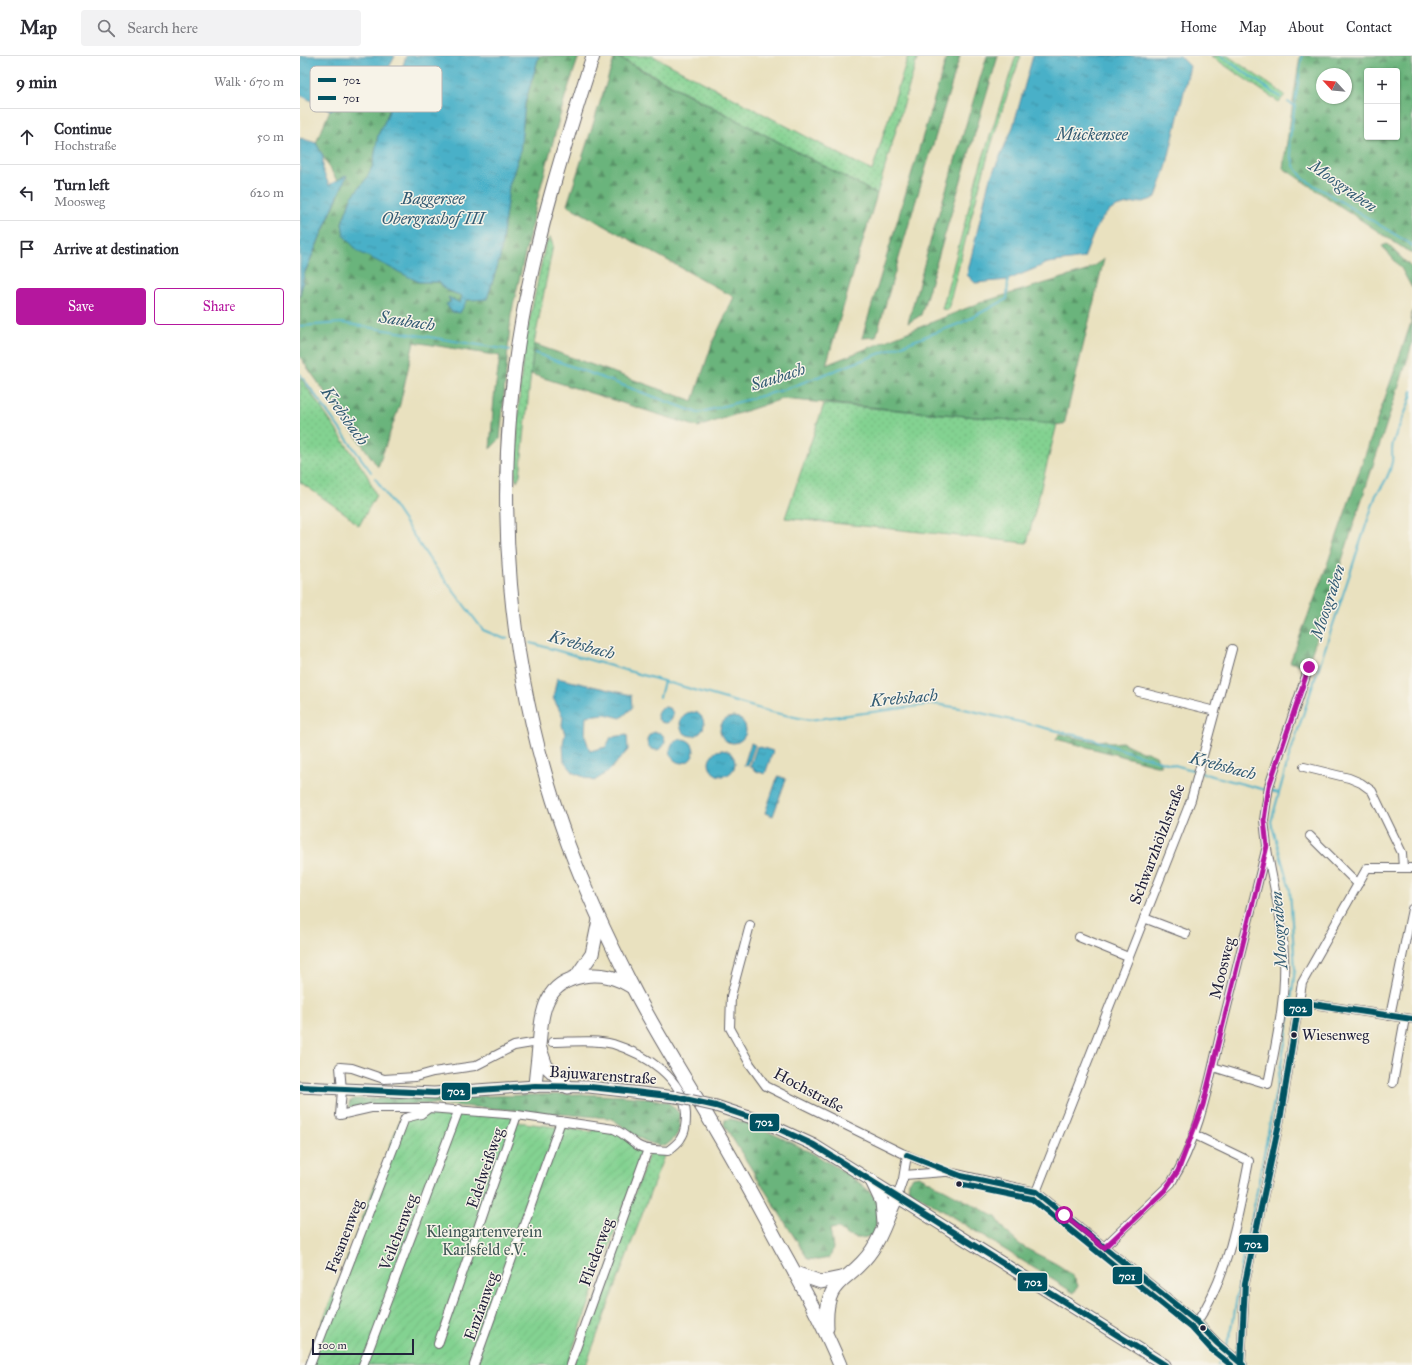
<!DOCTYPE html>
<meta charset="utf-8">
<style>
body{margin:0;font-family:"IM FELL Great Primer",serif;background:#f2f2f3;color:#2b2b33}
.controls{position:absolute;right:12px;top:12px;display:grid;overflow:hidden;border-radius:4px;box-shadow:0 1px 3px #0004}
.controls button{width:36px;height:36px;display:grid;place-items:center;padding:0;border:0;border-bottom:1px solid #e1e1e2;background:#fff;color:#2b2b33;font:20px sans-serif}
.compass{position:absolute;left:1016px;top:12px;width:36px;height:36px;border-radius:50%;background:#fff;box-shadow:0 1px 3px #0004;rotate:296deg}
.scale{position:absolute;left:12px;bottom:10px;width:102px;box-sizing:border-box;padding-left:4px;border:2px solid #22223b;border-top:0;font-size:11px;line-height:14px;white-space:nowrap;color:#22223b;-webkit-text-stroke:3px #f7f3e8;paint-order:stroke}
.stop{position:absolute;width:12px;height:12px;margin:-9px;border:3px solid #b5179e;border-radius:50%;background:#fff}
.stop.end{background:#b5179e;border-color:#fff;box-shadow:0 1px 4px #0008}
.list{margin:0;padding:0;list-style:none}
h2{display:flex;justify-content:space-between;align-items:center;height:52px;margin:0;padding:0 16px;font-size:17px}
h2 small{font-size:13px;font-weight:400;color:#7c7c81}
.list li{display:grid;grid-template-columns:26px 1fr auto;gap:12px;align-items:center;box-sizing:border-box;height:56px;padding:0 16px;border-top:1px solid #e1e1e2}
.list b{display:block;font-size:15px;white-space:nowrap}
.list p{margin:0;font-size:13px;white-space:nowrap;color:#7c7c81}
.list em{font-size:13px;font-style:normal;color:#7c7c81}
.actions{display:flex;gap:8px;padding:12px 16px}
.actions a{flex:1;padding:9px 0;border:1px solid #b5179e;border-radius:4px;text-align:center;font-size:14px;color:#b5179e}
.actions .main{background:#b5179e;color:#fff}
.icon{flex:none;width:22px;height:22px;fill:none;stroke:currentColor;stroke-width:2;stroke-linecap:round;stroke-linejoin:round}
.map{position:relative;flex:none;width:1112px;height:1309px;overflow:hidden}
header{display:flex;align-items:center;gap:24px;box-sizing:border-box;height:56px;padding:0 20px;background:#fff;border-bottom:1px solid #e1e1e2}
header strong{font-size:19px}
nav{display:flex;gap:22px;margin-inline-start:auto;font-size:14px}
.search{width:280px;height:36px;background:#f2f2f3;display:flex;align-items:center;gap:10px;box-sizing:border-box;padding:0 14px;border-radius:4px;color:#7c7c81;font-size:15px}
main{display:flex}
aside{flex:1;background:#fff}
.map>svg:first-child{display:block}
.grass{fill:url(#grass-dots);stroke:#527a66}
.forest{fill:url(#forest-firs);stroke:#466b5b;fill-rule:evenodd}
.garden{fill:url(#garden-furrows);stroke:#527a66}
.water{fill:url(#water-ripples);stroke:#366982}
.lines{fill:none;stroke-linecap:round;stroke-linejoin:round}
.stream{stroke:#49b0c8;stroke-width:2}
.minor-casing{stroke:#686569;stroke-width:10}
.secondary-casing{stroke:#686569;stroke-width:13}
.trunk-casing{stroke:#686569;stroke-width:15}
.minor{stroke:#fff;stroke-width:8}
.secondary{stroke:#fff;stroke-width:11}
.trunk{stroke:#fff;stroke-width:13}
.secondary-bridge-casing{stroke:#686569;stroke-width:13;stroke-linecap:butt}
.secondary-bridge{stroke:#fff;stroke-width:11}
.bus-1-casing{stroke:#f7f3e8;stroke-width:9}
.bus-2-casing{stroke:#f7f3e8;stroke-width:9}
.bus-1{stroke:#005262;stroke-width:6}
.bus-2{stroke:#005262;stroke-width:6}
.route{stroke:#b5179e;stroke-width:5}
.bus-dot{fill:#22223b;stroke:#f7f3e8;stroke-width:1.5}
.labels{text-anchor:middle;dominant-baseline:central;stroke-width:3;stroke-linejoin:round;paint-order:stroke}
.bus-label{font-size:15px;fill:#22223b;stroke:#f7f3e8;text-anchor:start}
.street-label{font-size:16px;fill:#22223b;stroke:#f7f3e8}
.park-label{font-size:16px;fill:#3f5755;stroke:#f7f3e8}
.water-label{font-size:17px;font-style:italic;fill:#325b73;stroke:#f7f3e8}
.key{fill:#f7f3e8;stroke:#b7b4b4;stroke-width:1}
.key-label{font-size:11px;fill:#22223b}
.line-badge{stroke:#f7f3e8;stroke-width:1.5}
.badge-label{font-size:11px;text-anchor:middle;font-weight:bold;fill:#fff}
</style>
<header>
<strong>Map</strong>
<div class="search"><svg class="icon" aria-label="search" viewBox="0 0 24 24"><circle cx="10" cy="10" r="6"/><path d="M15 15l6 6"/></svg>Search here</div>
<nav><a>Home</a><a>Map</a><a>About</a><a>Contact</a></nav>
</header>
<main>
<aside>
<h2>9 min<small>Walk · 670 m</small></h2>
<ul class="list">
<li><svg class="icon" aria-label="ahead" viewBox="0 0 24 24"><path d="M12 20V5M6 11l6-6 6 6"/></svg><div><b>Continue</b><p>Hochstraße</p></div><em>50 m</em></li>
<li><svg class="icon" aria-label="left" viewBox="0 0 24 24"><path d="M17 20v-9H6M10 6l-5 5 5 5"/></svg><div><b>Turn left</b><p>Moosweg</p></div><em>620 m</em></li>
<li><svg class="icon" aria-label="arrive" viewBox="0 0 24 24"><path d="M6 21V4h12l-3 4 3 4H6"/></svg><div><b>Arrive at destination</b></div></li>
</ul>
<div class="actions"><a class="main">Save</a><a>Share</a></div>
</aside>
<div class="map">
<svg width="1112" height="1309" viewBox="0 0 1112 1309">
<defs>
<pattern id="grass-dots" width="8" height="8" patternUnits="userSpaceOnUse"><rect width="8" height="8" fill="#83d291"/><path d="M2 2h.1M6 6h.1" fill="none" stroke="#71b47e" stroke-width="1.8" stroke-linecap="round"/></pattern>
<pattern id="forest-firs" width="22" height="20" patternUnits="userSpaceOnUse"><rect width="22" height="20" fill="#6ab47b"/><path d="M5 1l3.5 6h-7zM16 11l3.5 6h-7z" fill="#579266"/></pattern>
<pattern id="garden-furrows" width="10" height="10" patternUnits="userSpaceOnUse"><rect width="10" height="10" fill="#83d291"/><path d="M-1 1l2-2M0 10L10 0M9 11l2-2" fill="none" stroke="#71b47e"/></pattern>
<pattern id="water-ripples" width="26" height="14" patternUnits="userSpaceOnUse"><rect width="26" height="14" fill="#49b0c8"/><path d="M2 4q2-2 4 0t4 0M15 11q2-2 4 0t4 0" fill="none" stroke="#3c8fa4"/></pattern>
</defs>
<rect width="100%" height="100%" fill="#f7f3e8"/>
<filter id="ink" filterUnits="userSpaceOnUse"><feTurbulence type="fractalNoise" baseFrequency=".025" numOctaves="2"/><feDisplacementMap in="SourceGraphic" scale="8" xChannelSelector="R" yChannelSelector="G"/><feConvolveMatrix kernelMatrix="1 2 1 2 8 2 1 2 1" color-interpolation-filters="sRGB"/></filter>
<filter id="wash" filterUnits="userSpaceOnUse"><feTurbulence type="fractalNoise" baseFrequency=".012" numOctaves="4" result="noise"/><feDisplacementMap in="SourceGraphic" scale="16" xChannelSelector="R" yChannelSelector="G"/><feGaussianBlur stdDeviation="0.9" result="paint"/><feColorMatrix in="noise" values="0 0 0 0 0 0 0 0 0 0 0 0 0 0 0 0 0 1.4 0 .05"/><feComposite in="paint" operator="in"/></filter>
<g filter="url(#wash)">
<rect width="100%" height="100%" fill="#e9e1bf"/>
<g class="grass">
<polygon points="317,0 353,0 572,115 608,0 618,0 577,138"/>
<path d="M 716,0 L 721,0 C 690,82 669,169 648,254 L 642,253 L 678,117 Z"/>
<polygon points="911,0 928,0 985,39 979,46"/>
<polygon points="250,181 253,189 234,288 220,419 217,425 215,420 220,330 225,286 245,190"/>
<polygon points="0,321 67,419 76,439 59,470 46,458 0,426"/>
<polygon points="524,348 757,368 727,487 485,462"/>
<polygon points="350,1095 365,1097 286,1309 273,1309"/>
</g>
<g class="forest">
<polygon points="239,0 279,0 265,41 237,145 211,259 200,383 190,393 194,342 200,300 114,286 100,348 78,411 0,301 0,239 4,219 47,120 37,125 16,87 30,54 39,51 44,47 52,49 61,35 86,17 101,17 87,61 78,79 73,109 66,123 51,142 42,167 44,180 119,226 139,226 146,234 162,240 160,247 149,242 152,256 166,244 187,243 200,202 209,130 220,97 225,47"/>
<polygon points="315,0 577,138 526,309 682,246 786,215 804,203 764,369 482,343 398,371 231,318 234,288 393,345 413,285 434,241 267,149"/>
<polygon points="647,0 660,0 610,164 576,281 562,282"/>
<polygon points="687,0 698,0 621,259 608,267 631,183"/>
<path d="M 1000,0 L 1112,0 L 1112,198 L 983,112 ZM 1067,15 L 1097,15 L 1097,81 L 1067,81 ZM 1022,18 L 1046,18 L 1046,42 L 1022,42 Z"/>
<polygon points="1087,188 1112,212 1112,232 1101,212 1082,190"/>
<polygon points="1112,255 1112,287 1108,302 1012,596 1006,611 990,606 1021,526 1111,267"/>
<polygon points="760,678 795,686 805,684 811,687 822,686 842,696 847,696 856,700 861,709 856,709 756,683"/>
<path d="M 280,1038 C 305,1040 344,1039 366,1046 C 372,1048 376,1054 380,1058 C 380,1075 379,1080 365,1090 C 338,1087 332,1075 310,1062 L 136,1048 L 73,1049 L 49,1052 L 49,1046 L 54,1043 Z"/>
<path d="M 430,1063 C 439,1065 448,1067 456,1071 C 481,1080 572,1124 578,1148 C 580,1159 576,1168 574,1178 C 560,1185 549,1183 539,1172 L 530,1173 L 533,1192 L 530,1202 L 518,1204 L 508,1203 L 424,1069 L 425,1064 Z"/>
<path d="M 619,1120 L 696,1161 C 702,1170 709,1180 718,1187 C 734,1200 772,1209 778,1230 L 774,1237 L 608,1133 L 609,1126 L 613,1121 Z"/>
</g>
<polygon class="garden" points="132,1053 219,1061 218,1066 292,1076 294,1071 314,1075 344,1094 267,1309 6,1309 102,1059"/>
<g class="water">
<polygon points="0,0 95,0 86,17 61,35 52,49 44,47 39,51 30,54 0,39"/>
<polygon points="106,0 239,0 225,47 220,97 209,130 200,202 187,243 167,244 160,257 152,256 146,248 151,246 148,241 160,247 162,240 146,234 139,226 119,226 59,196 44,180 42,167 51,142 66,123 73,109 78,79 87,61"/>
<path d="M 733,0 L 880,0 L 890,10 L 866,112 L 856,141 C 842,149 827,146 814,152 C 797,161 791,186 784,202 L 748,207 L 708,224 L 675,227 L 667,219 L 689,125 L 713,71 Z"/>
<polygon points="0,82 16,87 23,100 23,115 29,129 47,119 4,218 0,239"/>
<polygon points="257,622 331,639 332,652 321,662 305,658 286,660 285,680 290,695 306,691 311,681 327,679 328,694 308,716 294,725 274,717 264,705 263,688 265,678 262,669 263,661 253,642"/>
<circle cx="365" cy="659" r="8"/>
<circle cx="392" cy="668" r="12"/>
<circle cx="433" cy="674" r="13"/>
<circle cx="356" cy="685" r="9"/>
<circle cx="382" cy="695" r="12"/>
<polygon points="451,687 455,689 448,710 444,709"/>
<polygon points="457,690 473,695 465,718 453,714 454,712 450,711"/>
<circle cx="422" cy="707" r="13"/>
<polygon points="478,720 486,723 473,760 465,757"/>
</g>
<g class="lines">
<g class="stream">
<polyline points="921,0 980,41"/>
<polyline points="1002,0 989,88 994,110 1004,123 1109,187 1112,190"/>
<polyline points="988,46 995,51"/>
<polyline points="0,270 42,267 210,294"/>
<polyline points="235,297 398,357 483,334 661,267 707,243 708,224"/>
<polyline points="0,318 71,416"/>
<polyline points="75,422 130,504 183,574 205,583 208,582"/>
<polyline points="231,587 471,656 509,664 635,648 660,652 792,683 832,697 896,715"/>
<polyline points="360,641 364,625"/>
<polyline points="901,717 966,734"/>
<polyline points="970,735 979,737"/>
<path d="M 925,1291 L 932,1273 L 943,1200 L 953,1156 L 987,976 L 995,913 L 990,834 L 971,766 L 989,701 L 1076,439 C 1083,430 1090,417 1092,406 C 1093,399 1091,393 1093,387 C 1098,369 1109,353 1112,335"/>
<polyline points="918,1309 923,1295"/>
</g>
</g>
</g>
<g filter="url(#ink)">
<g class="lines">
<g class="minor-casing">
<g id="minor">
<polyline points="839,636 915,655"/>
<polyline points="1004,711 1049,722 1061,727 1072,735 1102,797 1103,812"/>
<polyline points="1010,780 1058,828"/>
<polyline points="844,862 886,878"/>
<polyline points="450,869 431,940 430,972 450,1008 466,1030 602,1097 648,1116 736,1136 897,1266 917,1287 943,1309"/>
<polyline points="779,881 828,901"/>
<polyline points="999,946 1112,963"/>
<polyline points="1090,960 1112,853"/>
<path d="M 232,987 L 214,990 L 175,1010 L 133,1016 L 115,1021 L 84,1023 L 52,1012 L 40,1011 L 42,1034 L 40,1059 L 71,1052 L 129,1052 L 217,1059 L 314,1073 C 323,1077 329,1083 337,1089 C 346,1095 358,1094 368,1095 C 372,1091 379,1087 381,1082 C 386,1075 386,1066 386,1058 C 384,1022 345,998 313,988 C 294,983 272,986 252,986"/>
<path d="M 913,1011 L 968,1028 C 976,986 986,944 984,901 C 983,864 973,829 967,793"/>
<polyline points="1093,1027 1105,962"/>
<path d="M 893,1078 L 949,1105 C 938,1160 929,1218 897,1266"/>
<polyline points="604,1119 645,1116"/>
<polyline points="736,1136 891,744 932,593"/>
<polyline points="597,1141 603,1123 607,1099"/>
<path d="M 804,1191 L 871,1127 C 899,1083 909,1026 921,975 C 936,914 951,852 967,790 L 964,764 L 969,730 L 1009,611"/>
<polyline points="138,1288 217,1059"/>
<polyline points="941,1307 945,1227 981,1058 1002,927 1067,812 1112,812"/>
<polyline points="10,1309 105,1062 121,1058 129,1052"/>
<polyline points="63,1309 159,1053"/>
<polyline points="174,1309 261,1065"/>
<polyline points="270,1309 348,1093"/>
</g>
</g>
<g class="secondary-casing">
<g id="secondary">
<polyline points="0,1031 134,1037 235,1030 289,1031 376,1041"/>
<polyline points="416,1050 464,1066 514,1089 865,1309"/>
</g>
</g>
<g class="trunk-casing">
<g id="trunk">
<path d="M 293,0 C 265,87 238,174 222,264 C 191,438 207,621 268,788 C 286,836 308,883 331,928 C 353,972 380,1014 405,1056 C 431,1100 456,1145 480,1190 C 502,1229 523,1268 540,1309"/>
<polyline points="276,921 292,898 299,864"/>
<polyline points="240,993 246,1010 268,1031"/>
<path d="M 235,1030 C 236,1017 238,1003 239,990 C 242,957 243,927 283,920 C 302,917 316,921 332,931"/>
<polyline points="572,1125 582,1146 584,1167"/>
<polyline points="495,1217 521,1226 545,1221"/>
<path d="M 527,1272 C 524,1219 549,1229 572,1194 C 583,1178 588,1158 597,1141"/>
</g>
</g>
<use href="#minor" class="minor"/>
<use href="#secondary" class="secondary"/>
<use href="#trunk" class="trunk"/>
<g class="secondary-bridge-casing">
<polyline id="secondary-bridge" points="376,1041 416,1050"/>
</g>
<use href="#secondary-bridge" class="secondary-bridge"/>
<g class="bus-1-casing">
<g id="bus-1">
<polyline points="0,1031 134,1037 235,1030 289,1031 318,1034 376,1041 416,1050 464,1066 514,1089 865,1309"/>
<polyline points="607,1099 661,1120 736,1136 897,1266 917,1287 943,1309"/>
<polyline points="941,1307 945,1227 981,1058 999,946 1112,963"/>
</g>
</g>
<g class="bus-2-casing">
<polyline id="bus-2" points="659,1128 732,1143 892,1272 911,1293 931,1309"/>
</g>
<use href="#bus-1" class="bus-1"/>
<use href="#bus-2" class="bus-2"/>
</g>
</g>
<g class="lines" filter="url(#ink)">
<polyline class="route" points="764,1159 804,1192 865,1134 878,1115 903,1049 967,790 964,764 969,730 1009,611"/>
</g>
<g class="bus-dot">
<circle cx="994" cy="979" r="3.5"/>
<circle cx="659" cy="1128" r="3.5"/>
<circle cx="903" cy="1272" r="3.5"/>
</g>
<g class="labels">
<g class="bus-label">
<text x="1002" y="979">Wiesenweg</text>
</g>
<g class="street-label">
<text transform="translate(857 788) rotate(-69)">Schwarzhölzlstraße</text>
<text transform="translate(922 912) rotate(-76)">Moosweg</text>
<text transform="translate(303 1019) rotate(4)">Bajuwarenstraße</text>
<text transform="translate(509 1034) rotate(28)">Hochstraße</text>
<text transform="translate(185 1112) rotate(-71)">Edelweißweg</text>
<text transform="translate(98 1176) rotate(-69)">Veilchenweg</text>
<text transform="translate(44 1180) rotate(-69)">Fasanenweg</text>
<text transform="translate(296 1196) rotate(-70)">Fliederweg</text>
<text transform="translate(181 1250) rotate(-70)">Enzianweg</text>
</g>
<g class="park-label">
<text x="184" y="1175">Kleingartenverein<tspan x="184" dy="18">Karlsfeld e.V.</tspan></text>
</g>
<g class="water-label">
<text x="792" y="78">Mückensee</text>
<text transform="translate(1043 130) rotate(35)">Moosgraben</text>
<text x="133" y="142">Baggersee<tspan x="133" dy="20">Obergrashof III</tspan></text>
<text transform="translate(107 265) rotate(9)">Saubach</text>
<text transform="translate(478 321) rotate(-18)">Saubach</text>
<text transform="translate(45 360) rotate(54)">Krebsbach</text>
<text transform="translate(1028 546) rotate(-72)">Moosgraben</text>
<text transform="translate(282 589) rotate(16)">Krebsbach</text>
<text transform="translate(604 642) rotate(-5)">Krebsbach</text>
<text transform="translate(923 710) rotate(15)">Krebsbach</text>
<text transform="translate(979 874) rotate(-94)">Moosgraben</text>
</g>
</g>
<rect x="10" y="10" width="132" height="46" rx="6" class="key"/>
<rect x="18" y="22" width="18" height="4" fill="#005262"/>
<rect x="18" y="40" width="18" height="4" fill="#005262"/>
<g class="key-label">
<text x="43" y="28">702</text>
<text x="43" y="46">701</text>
</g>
<g class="line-badge">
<rect x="983" y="942" width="30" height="19" rx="4" fill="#005262"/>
<rect x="141" y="1026" width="30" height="19" rx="4" fill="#005262"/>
<rect x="449" y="1057" width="31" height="19" rx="4" fill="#005262"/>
<rect x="938" y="1178" width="31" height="19" rx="4" fill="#005262"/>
<rect x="812" y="1210" width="31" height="19" rx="4" fill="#005262"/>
<rect x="717" y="1216" width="31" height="20" rx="4" fill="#005262"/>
</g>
<g class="badge-label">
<text x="998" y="956">702</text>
<text x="156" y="1039">702</text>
<text x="464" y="1070">702</text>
<text x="953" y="1192">702</text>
<text x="827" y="1224">701</text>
<text x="733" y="1230">702</text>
</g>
</svg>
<div class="controls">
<button>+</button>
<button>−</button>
</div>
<svg class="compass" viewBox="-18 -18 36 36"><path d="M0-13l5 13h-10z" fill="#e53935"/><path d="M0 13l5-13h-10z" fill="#7c7c81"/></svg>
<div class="scale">100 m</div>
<div class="stop" style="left:764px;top:1159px"></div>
<div class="stop end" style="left:1009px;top:611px"></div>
</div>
</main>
